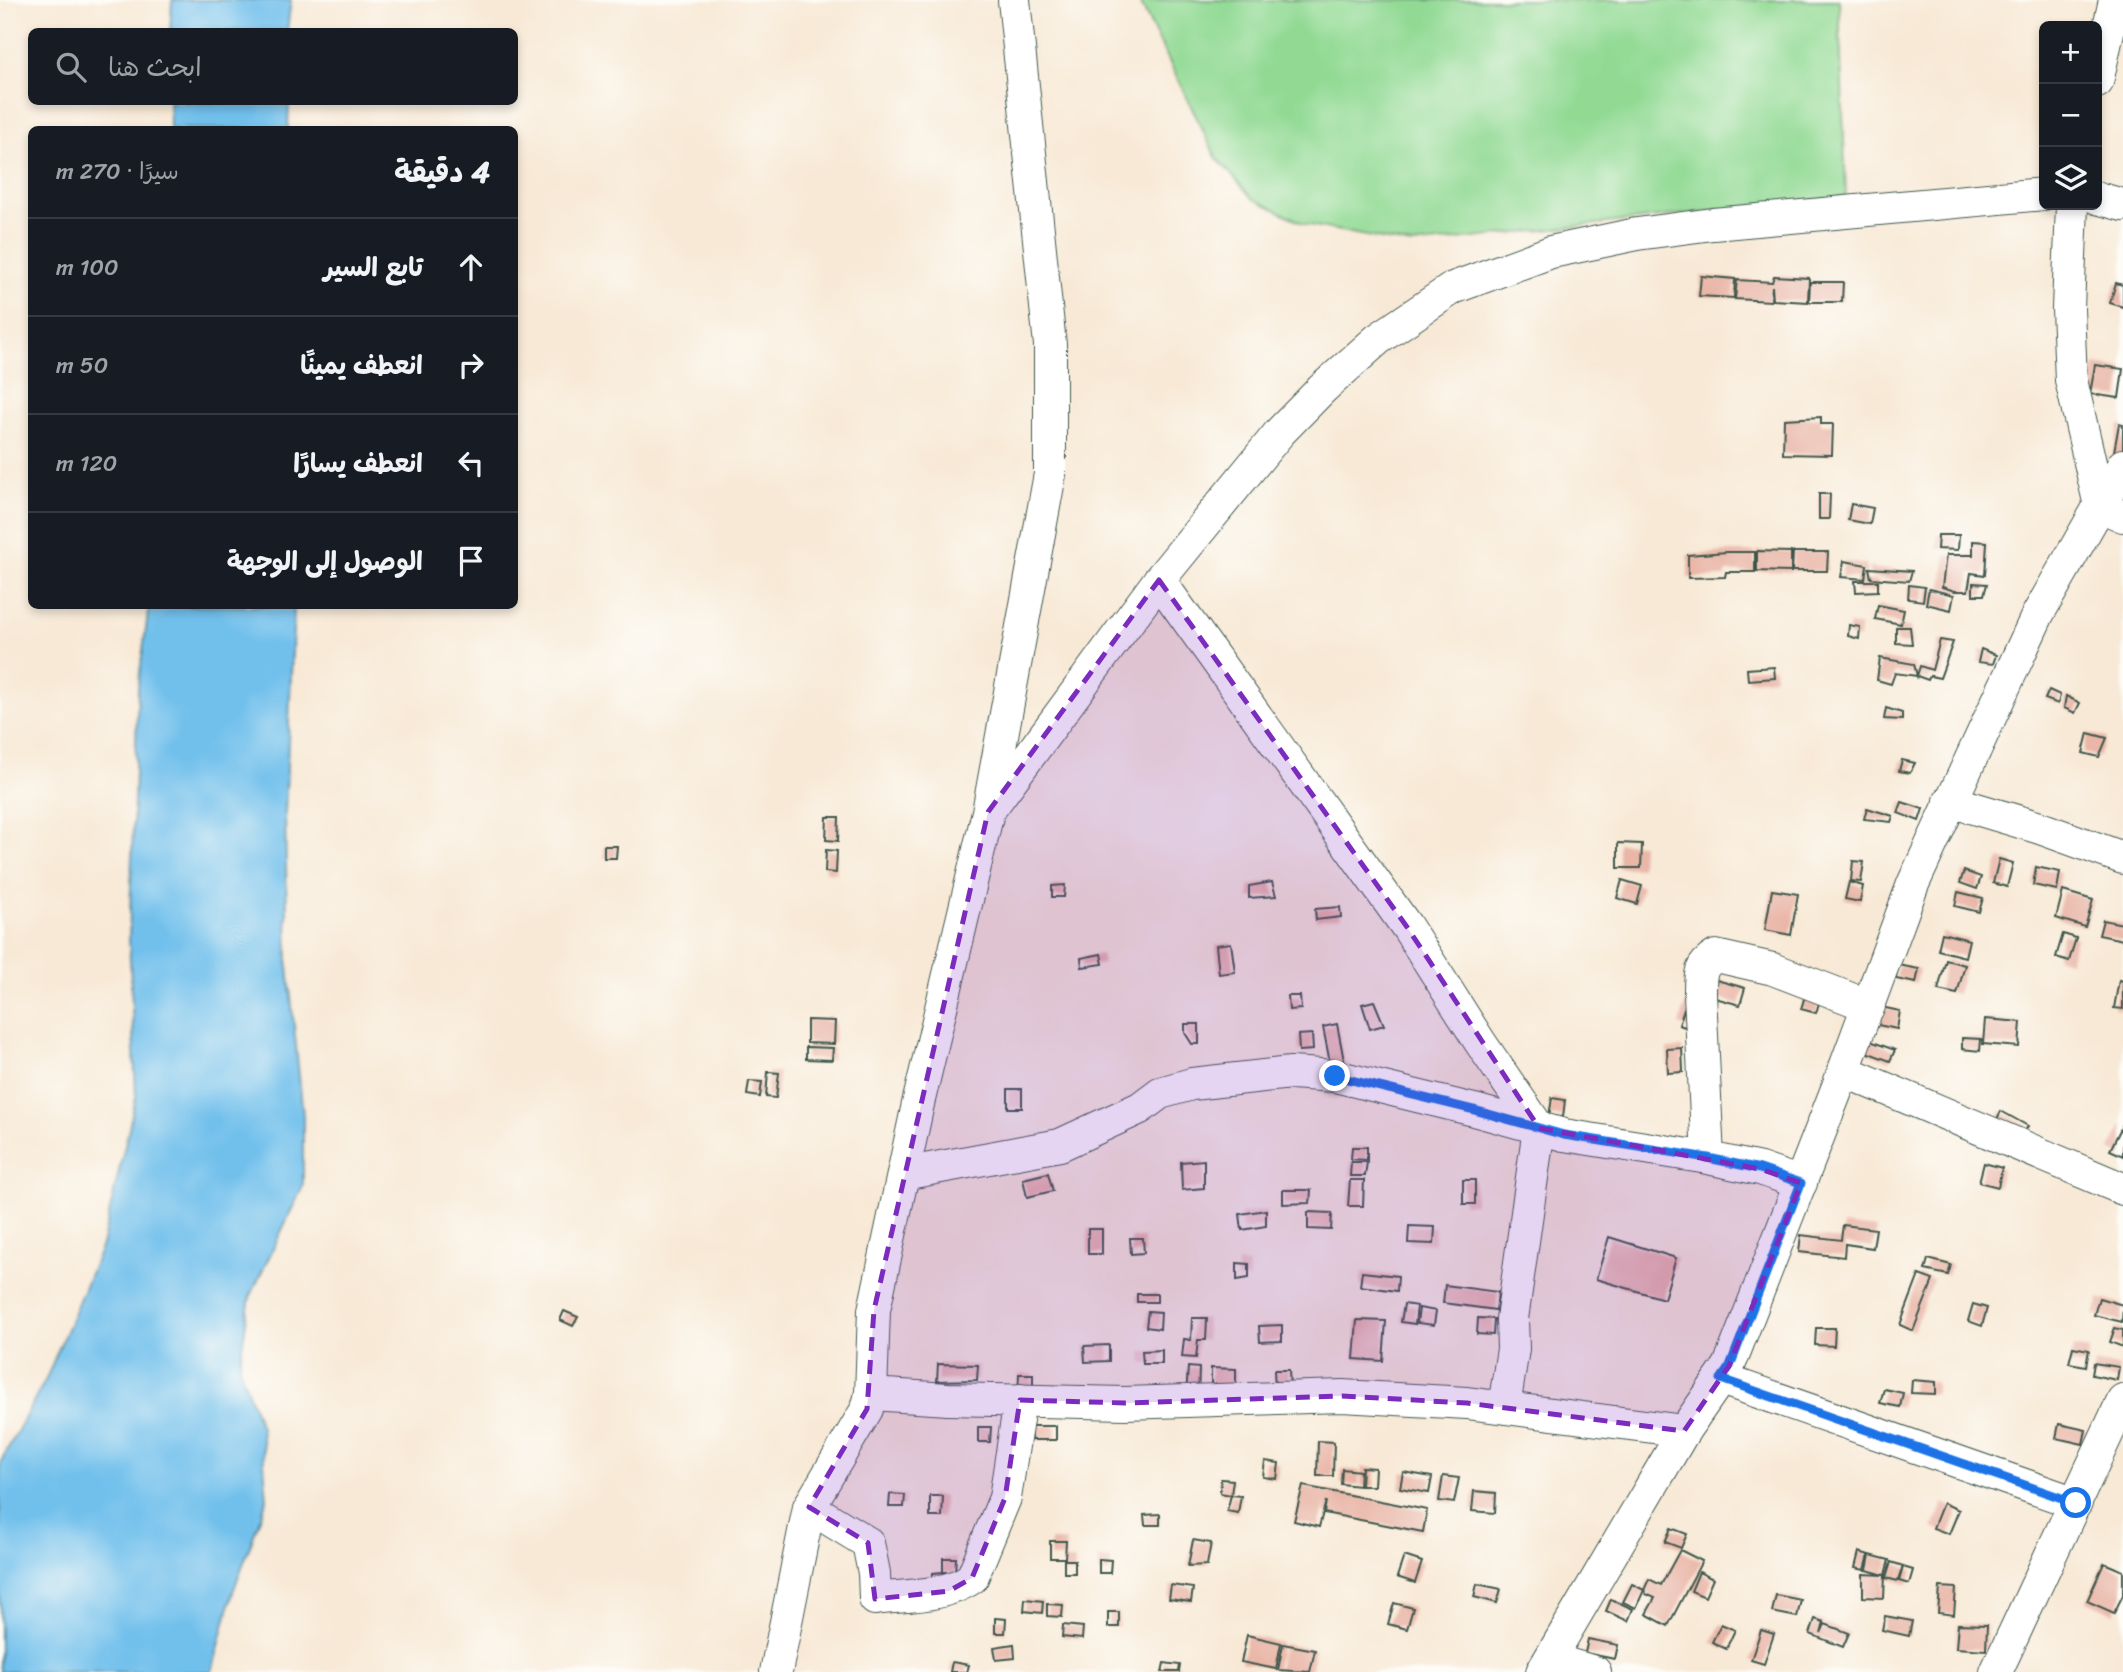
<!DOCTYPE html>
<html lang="ar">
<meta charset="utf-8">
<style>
body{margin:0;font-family:Sriracha,"Playpen Sans Arabic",sans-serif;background:#20242c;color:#f1f3f6;direction:rtl}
.controls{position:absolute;right:21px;top:21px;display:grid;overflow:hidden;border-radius:10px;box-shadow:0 4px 10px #0003}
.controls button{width:63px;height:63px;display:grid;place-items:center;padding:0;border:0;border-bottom:2px solid #363941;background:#171b24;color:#f1f3f6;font:35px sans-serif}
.stop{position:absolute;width:21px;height:21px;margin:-16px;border:5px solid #1a73e8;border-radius:50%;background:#fff}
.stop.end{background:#1a73e8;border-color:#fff;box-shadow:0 2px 7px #0008}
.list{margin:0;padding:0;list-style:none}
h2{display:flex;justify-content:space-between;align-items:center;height:91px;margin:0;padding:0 28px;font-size:30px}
h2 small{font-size:23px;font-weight:400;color:#9ea1a6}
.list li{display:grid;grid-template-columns:46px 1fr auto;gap:21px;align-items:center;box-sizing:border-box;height:98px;padding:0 28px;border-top:2px solid #363941}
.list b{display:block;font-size:26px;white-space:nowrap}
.list em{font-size:23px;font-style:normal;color:#9ea1a6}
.icon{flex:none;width:38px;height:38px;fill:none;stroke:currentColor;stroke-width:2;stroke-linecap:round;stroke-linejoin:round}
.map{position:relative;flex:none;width:2123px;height:1672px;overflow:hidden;direction:ltr}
.search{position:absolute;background:#171b24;box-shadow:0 4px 10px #0003;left:28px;top:28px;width:490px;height:77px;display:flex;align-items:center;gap:18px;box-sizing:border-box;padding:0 24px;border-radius:10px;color:#9ea1a6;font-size:26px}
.panel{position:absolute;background:#171b24;box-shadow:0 4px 10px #0003;left:28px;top:126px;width:490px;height:483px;border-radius:10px;direction:rtl}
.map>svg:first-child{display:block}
.green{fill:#92da94;stroke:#588c64;stroke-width:2}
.water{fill:#71c0ec;stroke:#487e90;stroke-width:2}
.building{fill:#e9b6a7}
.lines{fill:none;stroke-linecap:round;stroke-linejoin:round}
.minor-casing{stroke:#40574c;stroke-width:34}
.minor{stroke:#fff;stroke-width:32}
.route{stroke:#1a73e8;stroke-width:9}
.marked{fill:#7b2cbf;fill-opacity:0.2;stroke:#7b2cbf;stroke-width:5;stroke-dasharray:14 9;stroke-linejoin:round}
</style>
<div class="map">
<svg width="2123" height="1672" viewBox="0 0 2123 1672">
<rect width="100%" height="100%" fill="#fdfcf7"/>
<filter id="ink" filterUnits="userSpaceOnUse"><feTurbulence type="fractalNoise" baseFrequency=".0143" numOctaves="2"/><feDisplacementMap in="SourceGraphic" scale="14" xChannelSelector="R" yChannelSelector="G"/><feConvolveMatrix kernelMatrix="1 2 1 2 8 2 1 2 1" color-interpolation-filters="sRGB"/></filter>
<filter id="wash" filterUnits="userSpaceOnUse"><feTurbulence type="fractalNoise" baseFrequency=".00686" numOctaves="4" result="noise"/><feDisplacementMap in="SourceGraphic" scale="28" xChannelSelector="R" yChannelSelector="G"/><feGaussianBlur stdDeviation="1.57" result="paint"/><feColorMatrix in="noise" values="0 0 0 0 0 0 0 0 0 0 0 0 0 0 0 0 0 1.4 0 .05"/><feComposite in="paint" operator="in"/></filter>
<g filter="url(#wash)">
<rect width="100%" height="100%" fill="#f8e9d6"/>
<polygon class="green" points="1139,0 1839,0 1846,196 1412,245 1305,224 1252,198 1216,157"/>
<g class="water">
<polygon points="172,0 291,0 287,31 170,31"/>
<polygon points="169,102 289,102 288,129 170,129"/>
<polygon points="149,606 294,606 285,813 288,966 303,1116 303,1186 250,1297 239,1367 261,1428 267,1499 233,1592 212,1672 0,1672 0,1463 46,1379 102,1245 136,1097 129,939 138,687"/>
</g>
<g id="blocks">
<g class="building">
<polygon points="1701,276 1735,279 1734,298 1699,296"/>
<polygon points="1774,276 1809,278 1808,302 1773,300 1772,286 1771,301 1735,299 1737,280 1772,282"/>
<polygon points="1810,282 1843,282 1842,302 1809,302"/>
<polygon points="2116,283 2123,285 2123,307 2110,303"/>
<polygon points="2095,365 2123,369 2119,398 2090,394"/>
<polygon points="1821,417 1821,424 1833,424 1832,455 1783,454 1784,419"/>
<polygon points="2119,424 2123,425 2123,459 2113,457"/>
<polygon points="1819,494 1830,494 1829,519 1819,519"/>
<polygon points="1851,504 1873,508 1870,524 1848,520"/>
<polygon points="1938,535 1959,535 1958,550 1937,549"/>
<polygon points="1973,541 1987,542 1985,575 1971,573 1968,591 1955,591 1942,587 1946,555 1973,555"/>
<polygon points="1757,551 1791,552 1791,572 1757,571"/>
<polygon points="1727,552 1755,552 1755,572 1726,572 1725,577 1688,578 1688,555"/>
<polygon points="1793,552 1828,552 1827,571 1792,571"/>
<polygon points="1844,561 1867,565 1865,579 1841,577"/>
<polygon points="1869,568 1912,571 1909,581 1871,578"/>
<polygon points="1855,581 1878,581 1878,591 1856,592"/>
<polygon points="1973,583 1987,584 1984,595 1973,595"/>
<polygon points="1909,585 1925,587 1923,601 1908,599"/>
<polygon points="1929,589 1954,595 1951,610 1926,604"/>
<polygon points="1878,605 1904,610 1901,624 1875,619"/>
<polygon points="1849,625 1860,627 1859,639 1848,636"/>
<polygon points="1896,627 1910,627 1912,644 1896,643"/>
<polygon points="1940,640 1953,642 1940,678 1930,676 1928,680 1917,676 1895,673 1891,684 1877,680 1880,658 1914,664 1917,676 1920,666 1932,670"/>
<polygon points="1981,649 1996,655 1993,664 1978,662"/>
<polygon points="1774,667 1775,678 1748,680 1747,669"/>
<polygon points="2049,690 2060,695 2058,704 2045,699"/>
<polygon points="2066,696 2080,703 2075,713 2064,708"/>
<polygon points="1886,708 1902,713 1902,720 1884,719"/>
<polygon points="2088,733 2107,738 2099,757 2083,753"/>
<polygon points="1902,760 1915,763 1910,773 1899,771"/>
<polygon points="1902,802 1923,809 1919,821 1898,813"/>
<polygon points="1867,808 1893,816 1891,822 1864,819"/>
<polygon points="827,817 839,817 838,841 826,840"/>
<polygon points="1618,843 1642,844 1641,868 1618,868"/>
<polygon points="604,846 617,846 616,858 604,858"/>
<polygon points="826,850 837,851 836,873 825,872"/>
<polygon points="1999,859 2013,863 2007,887 1993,883"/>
<polygon points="1853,861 1864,862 1861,882 1851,881"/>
<polygon points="2036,867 2060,872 2057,890 2033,885"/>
<polygon points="1964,871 1981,877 1977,889 1960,883"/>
<polygon points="1622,880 1642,886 1637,904 1617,898"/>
<polygon points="1272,882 1276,896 1249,898 1249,886"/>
<polygon points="1849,882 1863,886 1860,902 1845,899"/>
<polygon points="1065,885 1064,897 1052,897 1052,886"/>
<polygon points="1772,890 1798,894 1791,935 1765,930"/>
<polygon points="2063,891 2093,900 2085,927 2056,918"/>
<polygon points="1958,892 1983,898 1979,912 1955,906"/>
<polygon points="1340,907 1341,917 1316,920 1315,909"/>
<polygon points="2103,920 2123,924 2123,940 2099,935"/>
<polygon points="1942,933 1969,940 1965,957 1938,950"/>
<polygon points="2063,934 2076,938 2069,961 2056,957"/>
<polygon points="1231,943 1235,972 1219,974 1216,945"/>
<polygon points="1101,954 1103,964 1082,967 1081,958"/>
<polygon points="1946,960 1965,965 1957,994 1938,990"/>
<polygon points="1898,965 1919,969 1916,983 1896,979"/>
<polygon points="1695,974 1745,988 1740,1005 1701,994 1691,1029 1679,1025"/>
<polygon points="2119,980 2123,981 2123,1009 2114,1008"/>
<polygon points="1807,989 1822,993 1816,1013 1801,1009"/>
<polygon points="1288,996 1300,996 1301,1009 1289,1010"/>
<polygon points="1374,1001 1384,1025 1370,1029 1362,1004"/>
<polygon points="1881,1007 1900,1011 1897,1029 1878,1025"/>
<polygon points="1985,1019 2021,1022 2019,1047 1983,1044"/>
<polygon points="807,1020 835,1021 834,1044 807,1043"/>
<polygon points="1185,1024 1199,1024 1199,1044 1192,1044 1185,1033"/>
<polygon points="1337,1024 1345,1066 1331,1068 1323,1027"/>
<polygon points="1312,1034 1313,1050 1299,1051 1298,1035"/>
<polygon points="1962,1038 1981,1039 1980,1051 1962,1049"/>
<polygon points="1870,1041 1895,1050 1890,1061 1866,1052"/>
<polygon points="806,1047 833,1048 832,1060 806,1059"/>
<polygon points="1682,1048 1683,1072 1668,1073 1667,1049"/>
<polygon points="768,1072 779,1073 776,1098 766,1097"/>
<polygon points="749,1081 762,1082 760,1097 747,1095"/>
<rect x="1008" y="1089" width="14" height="19"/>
<polygon points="1552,1098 1565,1100 1563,1117 1549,1116"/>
<polygon points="2001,1111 2028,1126 2020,1139 1994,1125"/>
<polygon points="2123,1124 2123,1156 2110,1150"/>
<polygon points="1352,1147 1367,1147 1367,1160 1351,1159"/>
<polygon points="1204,1160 1204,1188 1182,1190 1181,1162"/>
<polygon points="1351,1162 1367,1162 1365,1176 1350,1176"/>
<polygon points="1984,1163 2002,1168 1998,1187 1979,1182"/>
<polygon points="1048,1173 1053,1191 1027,1197 1023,1179"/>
<polygon points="1350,1180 1364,1180 1363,1206 1348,1206"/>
<rect x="1463" y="1180" width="12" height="24"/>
<polygon points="1283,1190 1311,1190 1310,1203 1283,1204"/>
<polygon points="1266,1210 1266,1226 1242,1230 1240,1214"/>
<polygon points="1308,1212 1332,1213 1331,1230 1308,1229"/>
<polygon points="1843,1225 1876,1229 1873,1248 1845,1244 1844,1257 1799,1252 1801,1235 1841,1240"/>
<polygon points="1409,1226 1435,1227 1434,1244 1408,1243"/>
<rect x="1088" y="1229" width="14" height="25"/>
<polygon points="1609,1237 1676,1258 1664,1299 1596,1279"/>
<polygon points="1130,1238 1143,1238 1144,1253 1131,1254"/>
<polygon points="1928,1259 1951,1265 1948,1275 1925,1270"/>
<polygon points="1237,1263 1249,1264 1249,1278 1237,1280"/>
<polygon points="1362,1272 1398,1276 1397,1291 1360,1286"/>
<polygon points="1919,1275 1933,1280 1913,1331 1900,1325"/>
<polygon points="1445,1285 1498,1292 1496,1310 1443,1303"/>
<rect x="1137" y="1294" width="20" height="8"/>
<polygon points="2099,1298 2123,1305 2122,1322 2094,1315"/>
<polygon points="1404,1304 1417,1306 1415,1324 1401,1322"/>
<polygon points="1973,1304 1987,1308 1982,1326 1968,1321"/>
<polygon points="1419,1308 1436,1311 1434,1325 1417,1323"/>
<polygon points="564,1311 578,1317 573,1326 560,1320"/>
<polygon points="1148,1311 1161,1312 1160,1329 1146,1327"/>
<polygon points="1192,1318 1207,1318 1206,1340 1198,1340 1196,1358 1182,1357 1184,1339 1191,1340"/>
<polygon points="1478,1318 1494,1319 1493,1335 1477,1334"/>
<polygon points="1357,1320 1386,1321 1383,1361 1354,1359"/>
<polygon points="1282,1325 1282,1341 1260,1342 1259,1326"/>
<polygon points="1816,1328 1835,1328 1834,1346 1815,1345"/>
<polygon points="2115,1328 2123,1330 2123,1347 2110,1342"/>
<polygon points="1109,1345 1109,1361 1085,1362 1084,1346"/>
<polygon points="2073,1347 2089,1350 2086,1366 2069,1363"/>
<polygon points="1162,1350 1162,1364 1143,1364 1142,1351"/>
<polygon points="2094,1363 2119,1367 2117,1380 2092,1375"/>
<polygon points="938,1364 978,1365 977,1380 937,1381"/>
<polygon points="1188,1367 1199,1368 1198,1397 1186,1396"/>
<polygon points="1211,1368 1236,1369 1236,1387 1211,1387"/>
<polygon points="1274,1370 1289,1370 1290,1387 1275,1388"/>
<polygon points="1019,1374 1033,1374 1033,1396 1018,1396"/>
<polygon points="1912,1380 1936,1382 1936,1394 1911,1393"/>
<polygon points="1884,1389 1903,1393 1900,1407 1880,1403"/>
<polygon points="2059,1424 2086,1430 2083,1444 2056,1438"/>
<rect x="1031" y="1426" width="25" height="14"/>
<polygon points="978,1427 991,1427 990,1442 978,1442"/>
<polygon points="1318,1441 1334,1442 1333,1476 1317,1476"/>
<polygon points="1265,1461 1279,1463 1277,1479 1263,1477"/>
<polygon points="1362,1467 1375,1468 1374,1486 1361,1486"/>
<polygon points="1342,1469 1360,1471 1359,1486 1341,1484"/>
<polygon points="1403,1472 1432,1477 1429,1493 1400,1488"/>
<polygon points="1443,1476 1459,1478 1454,1503 1439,1501"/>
<polygon points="1221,1479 1233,1480 1231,1495 1220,1493"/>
<polygon points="1303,1486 1427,1510 1423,1532 1324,1513 1326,1501 1319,1527 1294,1521"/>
<polygon points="1474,1491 1496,1493 1495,1513 1472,1511"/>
<polygon points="890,1494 905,1495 904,1507 889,1507"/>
<polygon points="1231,1495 1241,1496 1238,1513 1227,1511"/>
<polygon points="930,1496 943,1496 942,1517 930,1517"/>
<polygon points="1943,1503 1959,1510 1949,1534 1933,1528"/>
<polygon points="1160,1514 1160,1525 1145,1525 1144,1515"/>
<polygon points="1671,1528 1687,1534 1681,1548 1665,1542"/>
<polygon points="1193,1540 1211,1543 1207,1565 1188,1566"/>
<polygon points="1050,1541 1066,1541 1065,1558 1050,1558"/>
<polygon points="1680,1550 1702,1561 1668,1626 1646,1614 1655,1598 1646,1594 1644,1590 1649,1579 1661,1585"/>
<polygon points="1859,1552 1869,1555 1865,1570 1855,1568"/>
<polygon points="1870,1555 1889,1560 1885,1575 1884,1598 1863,1597 1863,1574 1884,1575 1867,1570"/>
<polygon points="1404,1556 1422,1562 1415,1583 1397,1577"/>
<polygon points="943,1558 956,1558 955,1572 943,1572 943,1586 933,1586 933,1573 943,1572"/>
<polygon points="1099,1559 1111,1560 1110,1573 1099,1573"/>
<rect x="1064" y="1560" width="11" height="13"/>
<polygon points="1891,1562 1903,1566 1898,1581 1886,1578"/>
<polygon points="2104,1563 2123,1571 2123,1595 2114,1613 2087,1601"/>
<polygon points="1903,1567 1913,1570 1909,1584 1899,1581"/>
<polygon points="1699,1572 1713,1579 1705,1597 1691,1591"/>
<polygon points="1477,1584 1501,1589 1497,1603 1474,1597"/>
<polygon points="1632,1584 1644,1590 1636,1608 1623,1602"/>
<polygon points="1171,1585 1193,1588 1191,1602 1169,1599"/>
<polygon points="1940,1587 1956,1588 1954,1615 1938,1613"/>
<polygon points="1776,1595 1801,1600 1797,1617 1772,1612"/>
<polygon points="1025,1599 1043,1601 1042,1613 1024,1611"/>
<polygon points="1611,1599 1633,1609 1628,1621 1606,1611"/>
<polygon points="1394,1603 1413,1608 1407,1629 1388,1624"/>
<polygon points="1047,1604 1063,1605 1062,1617 1047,1616"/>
<rect x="1108" y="1612" width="11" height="15"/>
<polygon points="1885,1616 1912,1621 1909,1636 1882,1630"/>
<polygon points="995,1618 1006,1619 1005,1633 995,1633"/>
<polygon points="1815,1619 1824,1622 1821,1633 1825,1624 1849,1633 1843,1647 1810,1634"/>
<polygon points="1721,1624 1735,1630 1726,1649 1712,1642"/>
<polygon points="1958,1624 1987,1625 1986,1650 1956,1648"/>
<polygon points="1063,1625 1083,1627 1082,1639 1062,1637"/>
<polygon points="1761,1630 1774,1634 1764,1664 1751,1660"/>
<polygon points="1247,1635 1281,1643 1276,1669 1241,1662"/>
<polygon points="1588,1639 1618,1645 1615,1659 1585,1653"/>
<polygon points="1014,1644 1015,1658 996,1660 994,1647"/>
<polygon points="1283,1644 1315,1650 1310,1672 1278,1670"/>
<polygon points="952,1662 969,1665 967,1672 950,1672"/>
<polygon points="1164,1663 1180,1665 1179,1672 1162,1672"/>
</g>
</g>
</g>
<g filter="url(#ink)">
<use href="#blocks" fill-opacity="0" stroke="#40574c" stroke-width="2"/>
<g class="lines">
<g class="minor-casing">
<g id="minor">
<polyline points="2097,82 2115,0"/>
<polyline points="2097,198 2123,205"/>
<polyline points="2072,205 2068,309 2071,380 2100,506 2123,516"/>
<polyline points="1159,580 1407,927 1480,1042 1539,1128 1512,1319 1513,1349 1504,1407"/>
<polyline points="1950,801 2040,828 2123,858"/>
<polyline points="993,805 1159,580 1280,432 1322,389 1378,339 1453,288 1551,252 1637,234 1713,224 2044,194"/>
<polyline points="1844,1071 2123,1189"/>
<path d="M 1708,1158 L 1700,994 C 1700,975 1699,966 1716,956 L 1773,969 L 1869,1006"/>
<polyline points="903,1174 1060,1145 1140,1108 1160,1093 1192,1084 1291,1073 1335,1076 1474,1110 1564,1135 1708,1158 1760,1169 1801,1183"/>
<polyline points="1721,1379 2076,1503"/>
<polyline points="871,1394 948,1399 1125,1403 1342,1396 1467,1403 1684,1431"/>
<path d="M 809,1507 L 868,1543 L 874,1573 L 875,1599 C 908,1595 944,1597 972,1578 L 1005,1498 L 1020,1400"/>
<polyline points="1550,1659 1595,1672"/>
<polyline points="776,1672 809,1507 867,1409 871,1394 874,1310 918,1104 988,812 1050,474 1050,345 1014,0"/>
<polyline points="1542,1672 1684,1431 1729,1366 1840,1081 1913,884 2038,614 2123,465"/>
<polyline points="1996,1672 2123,1400"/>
</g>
</g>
<use href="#minor" class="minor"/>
</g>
</g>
<g class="lines" filter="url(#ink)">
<polyline class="route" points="1335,1076 1474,1110 1564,1135 1708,1158 1760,1169 1801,1183 1730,1366 1721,1379 2076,1503"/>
</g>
<path class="marked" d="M 1159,580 L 1407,927 L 1539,1128 L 1760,1169 L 1801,1183 L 1729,1366 L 1684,1431 L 1467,1403 L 1342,1396 L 1125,1403 L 1020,1400 L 1005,1498 L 972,1578 L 949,1591 L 875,1599 L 868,1543 L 809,1507 L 867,1409 L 874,1310 L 988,812 Z"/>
</svg>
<div class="controls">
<button>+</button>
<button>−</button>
<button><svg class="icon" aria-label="layers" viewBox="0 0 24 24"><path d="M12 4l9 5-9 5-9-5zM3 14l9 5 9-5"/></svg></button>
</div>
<div class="stop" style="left:2076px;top:1503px"></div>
<div class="stop end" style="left:1335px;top:1076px"></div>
<div class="search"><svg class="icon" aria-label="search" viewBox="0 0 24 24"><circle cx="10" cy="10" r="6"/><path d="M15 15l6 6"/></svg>ابحث هنا</div>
<section class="panel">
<h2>4 دقيقة<small>سيرًا · 270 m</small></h2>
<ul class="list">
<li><svg class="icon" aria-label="ahead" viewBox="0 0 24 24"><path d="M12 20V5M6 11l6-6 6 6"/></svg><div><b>تابع السير</b></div><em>100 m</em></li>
<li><svg class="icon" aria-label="right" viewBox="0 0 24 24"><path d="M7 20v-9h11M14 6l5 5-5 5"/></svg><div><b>انعطف يمينًا</b></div><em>50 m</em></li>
<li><svg class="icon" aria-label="left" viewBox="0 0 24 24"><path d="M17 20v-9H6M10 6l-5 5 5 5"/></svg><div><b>انعطف يسارًا</b></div><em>120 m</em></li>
<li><svg class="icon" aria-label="arrive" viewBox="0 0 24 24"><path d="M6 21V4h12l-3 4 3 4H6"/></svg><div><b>الوصول إلى الوجهة</b></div></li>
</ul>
</section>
</div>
